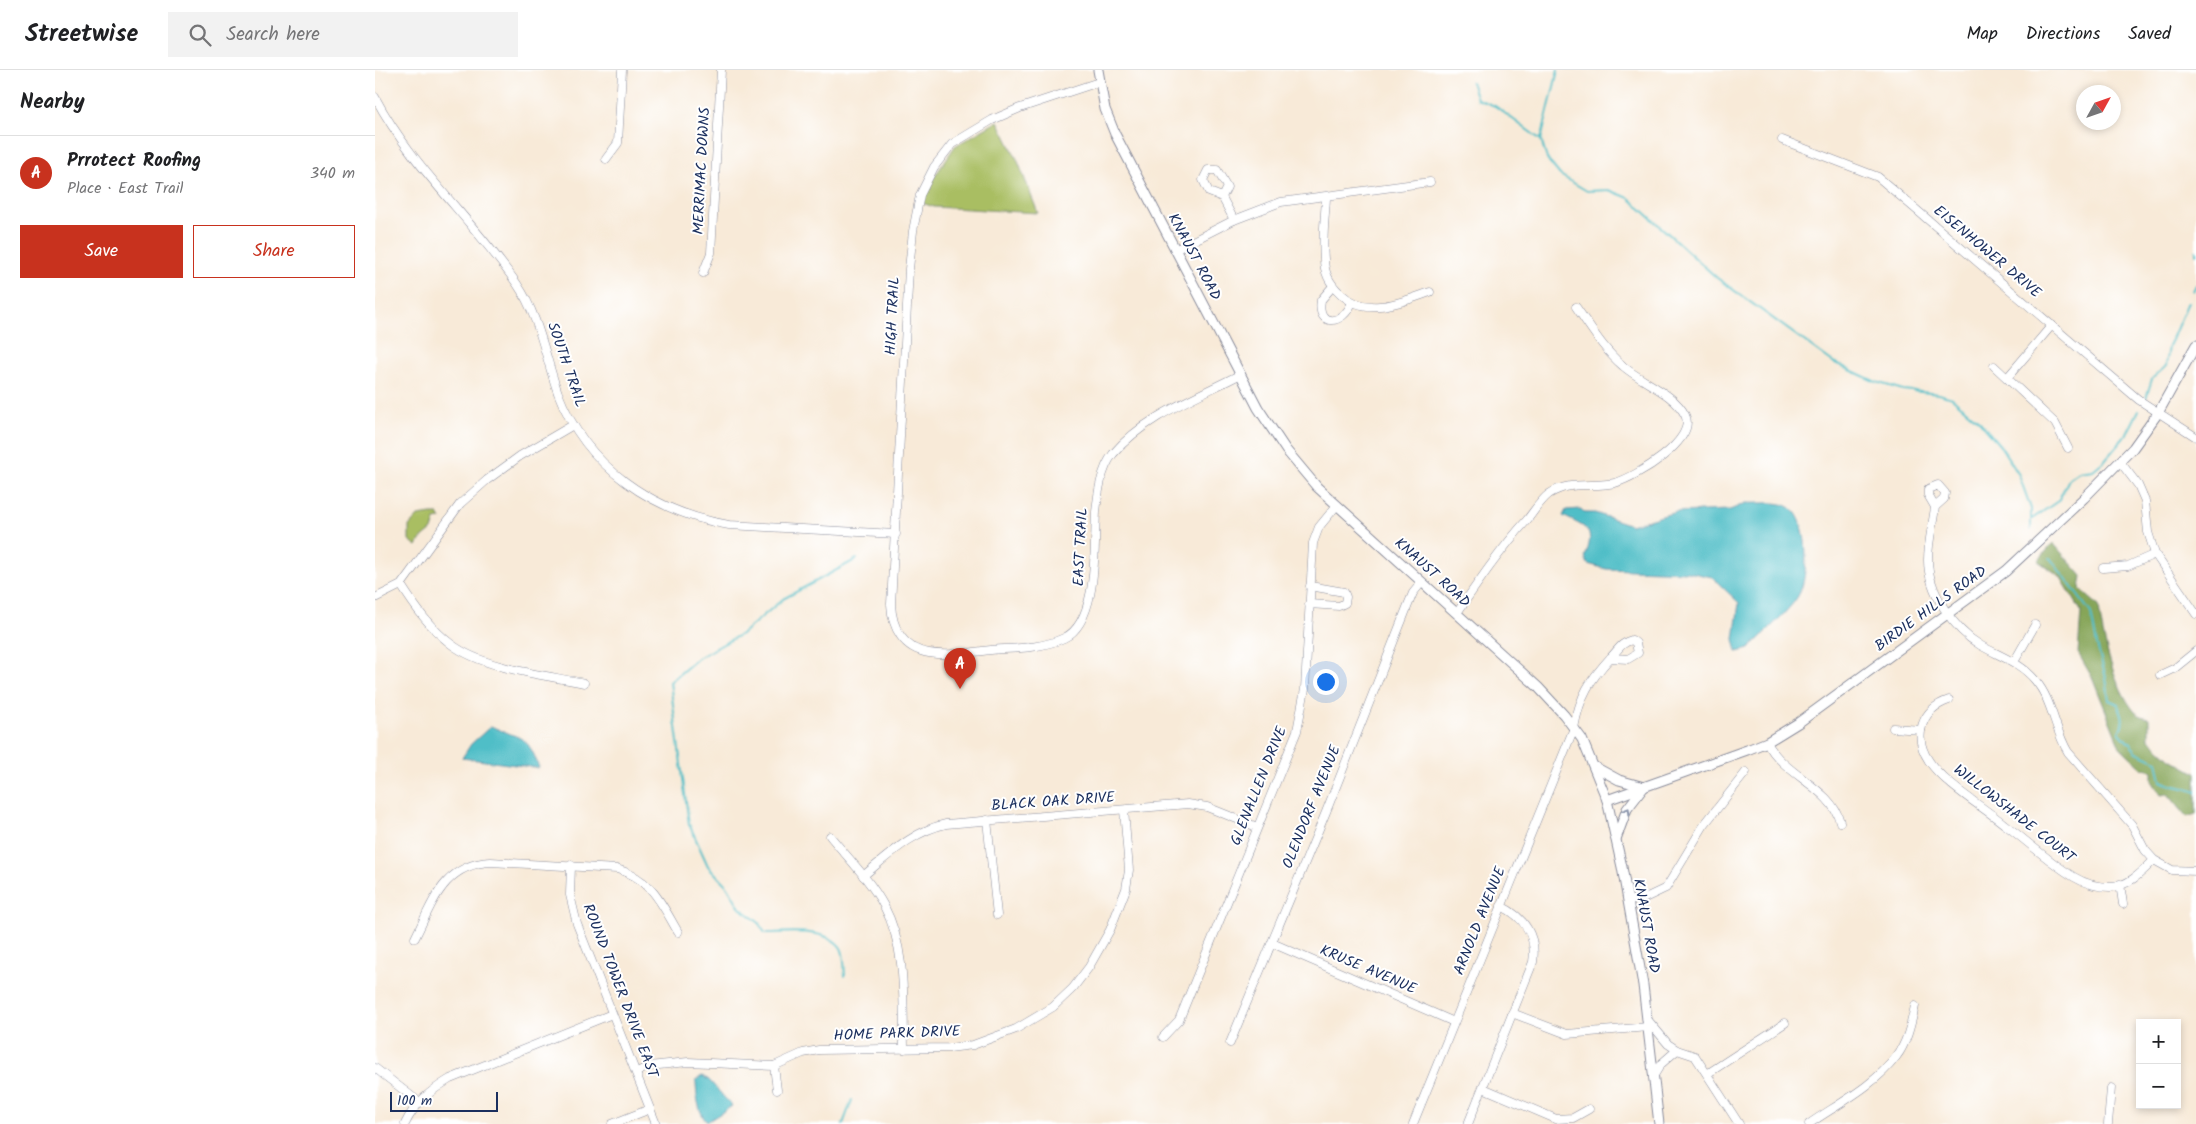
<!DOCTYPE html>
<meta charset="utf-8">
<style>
body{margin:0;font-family:Kalam,sans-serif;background:#f2f2f2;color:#202124}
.controls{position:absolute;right:15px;bottom:15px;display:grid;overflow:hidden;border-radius:0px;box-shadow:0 2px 8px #0003}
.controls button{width:45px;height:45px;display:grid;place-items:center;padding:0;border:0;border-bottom:1px solid #e0e0e0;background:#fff;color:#202124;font:25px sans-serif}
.compass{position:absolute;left:1701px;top:15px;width:45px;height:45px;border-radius:50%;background:#fff;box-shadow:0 2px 8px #0003;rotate:50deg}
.scale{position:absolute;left:15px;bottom:12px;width:108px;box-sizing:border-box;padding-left:5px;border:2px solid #1b2f5e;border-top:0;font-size:14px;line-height:18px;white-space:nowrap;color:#1b2f5e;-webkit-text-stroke:4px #fff;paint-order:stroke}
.you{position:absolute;left:950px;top:611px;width:18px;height:18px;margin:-12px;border:4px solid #fff;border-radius:50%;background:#1a73e8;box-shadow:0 0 0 8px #1a73e833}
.badge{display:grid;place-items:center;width:32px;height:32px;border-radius:50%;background:#c8321e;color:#fff;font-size:16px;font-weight:700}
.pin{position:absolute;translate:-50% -41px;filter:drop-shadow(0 1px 2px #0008)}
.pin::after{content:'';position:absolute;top:26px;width:18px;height:15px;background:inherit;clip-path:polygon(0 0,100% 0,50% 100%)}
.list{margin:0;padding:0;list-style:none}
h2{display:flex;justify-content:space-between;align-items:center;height:65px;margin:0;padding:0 20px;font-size:21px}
h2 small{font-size:16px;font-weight:400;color:#757577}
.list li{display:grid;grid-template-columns:32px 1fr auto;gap:15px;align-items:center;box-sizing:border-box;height:75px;padding:0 20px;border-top:1px solid #e0e0e0}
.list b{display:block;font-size:19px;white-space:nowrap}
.list p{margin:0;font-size:16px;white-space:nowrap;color:#757577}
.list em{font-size:16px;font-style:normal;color:#757577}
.actions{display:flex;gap:10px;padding:15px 20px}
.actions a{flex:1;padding:11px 0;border:1px solid #c8321e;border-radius:0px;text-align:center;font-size:18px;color:#c8321e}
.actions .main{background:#c8321e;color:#fff}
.icon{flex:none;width:28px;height:28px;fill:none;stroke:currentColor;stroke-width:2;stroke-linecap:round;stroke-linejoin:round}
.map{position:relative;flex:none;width:1821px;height:1054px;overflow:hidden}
header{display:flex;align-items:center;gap:30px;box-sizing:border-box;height:70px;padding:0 25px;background:#fff;border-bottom:1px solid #e0e0e0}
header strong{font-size:24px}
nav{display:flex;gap:28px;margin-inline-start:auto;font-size:18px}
.search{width:350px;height:45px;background:#f2f2f2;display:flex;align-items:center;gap:12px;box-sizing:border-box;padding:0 18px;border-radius:0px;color:#757577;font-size:19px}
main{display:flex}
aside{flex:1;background:#fff}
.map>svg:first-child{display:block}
.green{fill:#a9be62;stroke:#627660}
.forest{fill:#86a558;stroke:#506a5b}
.water{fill:#50bec7;stroke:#367692}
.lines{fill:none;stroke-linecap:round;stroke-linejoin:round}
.stream{stroke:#50bec7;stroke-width:2}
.minor-casing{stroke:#8a8c9b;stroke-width:9}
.major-casing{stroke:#8a8c9b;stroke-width:11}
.minor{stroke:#fff;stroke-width:8}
.major{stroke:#fff;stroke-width:9}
.oneway{stroke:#8d97ae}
.labels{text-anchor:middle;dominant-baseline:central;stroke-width:4;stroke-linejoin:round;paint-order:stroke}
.street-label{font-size:15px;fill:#1b2f5e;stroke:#fff}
</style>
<header>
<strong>Streetwise</strong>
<div class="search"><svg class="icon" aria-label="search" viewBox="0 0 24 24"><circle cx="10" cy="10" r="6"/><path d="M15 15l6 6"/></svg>Search here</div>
<nav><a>Map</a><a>Directions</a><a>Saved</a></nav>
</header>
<main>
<aside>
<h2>Nearby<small></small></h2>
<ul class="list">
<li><span class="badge">A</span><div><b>Prrotect Roofing</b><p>Place · East Trail</p></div><em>340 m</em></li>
</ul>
<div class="actions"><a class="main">Save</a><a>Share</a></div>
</aside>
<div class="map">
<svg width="1821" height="1054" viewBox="0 0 1821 1054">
<rect width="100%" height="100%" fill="#fff"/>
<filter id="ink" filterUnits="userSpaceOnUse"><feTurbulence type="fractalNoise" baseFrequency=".02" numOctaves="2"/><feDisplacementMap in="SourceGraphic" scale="10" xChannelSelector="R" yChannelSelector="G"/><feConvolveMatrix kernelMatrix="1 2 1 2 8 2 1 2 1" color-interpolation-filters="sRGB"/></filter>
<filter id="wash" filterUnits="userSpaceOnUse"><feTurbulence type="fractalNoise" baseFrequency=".0096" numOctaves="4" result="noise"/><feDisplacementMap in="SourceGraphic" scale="20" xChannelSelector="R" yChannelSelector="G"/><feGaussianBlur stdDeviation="1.12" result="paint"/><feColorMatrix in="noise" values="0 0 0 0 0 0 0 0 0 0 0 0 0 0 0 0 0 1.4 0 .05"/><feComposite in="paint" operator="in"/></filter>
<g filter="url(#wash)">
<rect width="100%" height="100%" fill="#f8ead8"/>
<g class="green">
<polygon points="623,51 642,89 663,143 559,137 547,133 548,124 580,76"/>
<polygon points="56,444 63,444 66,449 60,450 57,460 45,470 42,476 34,470 34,456 43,446"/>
</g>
<path class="forest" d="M 1678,473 L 1707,506 L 1705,519 L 1724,536 C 1727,567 1739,617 1760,642 C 1763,645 1769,647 1774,648 L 1774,669 L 1796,689 L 1821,703 L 1821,744 L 1812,747 L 1793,724 L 1786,725 L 1777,711 L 1777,701 L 1767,698 L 1745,677 L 1718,609 L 1703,583 L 1706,541 L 1685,506 L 1663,491 Z"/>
<g class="water">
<path d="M 1371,433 C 1385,434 1405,430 1416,438 C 1435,452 1434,508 1423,526 C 1416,539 1385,567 1374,579 L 1362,582 L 1359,569 L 1364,533 L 1337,507 L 1313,502 L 1231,499 L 1213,494 L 1210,487 C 1221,459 1212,458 1188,446 L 1191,440 L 1206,439 L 1210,443 L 1220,443 L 1256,455 L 1301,442 L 1355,440 Z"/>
<path d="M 116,656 C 145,670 152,662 164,698 L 87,688 L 96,674 Z"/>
<path d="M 327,1006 L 334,1010 L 357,1036 L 332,1052 C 323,1043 321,1023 321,1010 Z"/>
</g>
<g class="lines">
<g class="stream">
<polyline points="1183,0 1166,70 1172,89 1185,105 1212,121 1234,120 1254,128 1342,208 1458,292 1501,312 1528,320 1564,324 1577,328 1605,352 1626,377 1644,405 1656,439 1656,459"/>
<polyline points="1096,12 1102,29 1120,36 1166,70"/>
<polyline points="1821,181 1821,184"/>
<polyline points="1818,221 1821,215"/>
<polyline points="1771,328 1777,309 1791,296 1794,276 1813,232"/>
<polyline points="1657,449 1683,431 1694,409 1704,402 1718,400 1729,391 1752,364 1764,340"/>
<path d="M 1675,488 L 1716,543 L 1722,575 L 1731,608 L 1734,630 L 1743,634 C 1748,645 1750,651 1744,662 L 1762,682 L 1782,691 L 1786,711 C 1797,717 1809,717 1821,722"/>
<path d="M 470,906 C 469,898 470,885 466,878 C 452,857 412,863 390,863 L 383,852 L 365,838 L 353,817 L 333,796 L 314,754 L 295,612 L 323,588 L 368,563 L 408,529 L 482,489"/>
<polyline points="468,1054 477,1030"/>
</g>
</g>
</g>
<g filter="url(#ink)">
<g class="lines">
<g class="minor-casing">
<g id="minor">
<path d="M 724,12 L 645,38 L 617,50 L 577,74 L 559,97 L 545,125 L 538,161 L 534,199 L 516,534 C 517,558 528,579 554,583 C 578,587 605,580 629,579 C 650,578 669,577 689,568 C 724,552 719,474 721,442 C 723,423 726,399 738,384 C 770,346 822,327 866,304"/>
<path d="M 0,27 C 36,96 98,150 142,214 C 164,246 170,286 183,323 C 211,397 278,442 354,455 L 521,464"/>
<polyline points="1407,70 1503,107 1764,330 1821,367"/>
<polyline points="231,89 243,73 247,0"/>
<polyline points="847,127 852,117 842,100 833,100 828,110 834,122 847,127 859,150"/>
<path d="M 951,128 C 950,148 947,169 949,189 C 949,203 955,214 965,223 C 991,248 1026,232 1055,222"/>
<polyline points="800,180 859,150 906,132 1055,112"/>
<polyline points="328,203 336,183 346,0"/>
<path d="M 958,216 L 946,230 C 941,258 969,255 977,232"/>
<polyline points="1619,296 1680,353 1693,378"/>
<polyline points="1632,308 1677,255"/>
<polyline points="1746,393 1763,415 1770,431 1773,462 1780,484 1821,544"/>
<path d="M 1560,437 L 1569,429 L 1570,423 L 1563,415 L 1553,419 L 1553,425 L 1560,437 C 1558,454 1553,472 1553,490 C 1553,521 1578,559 1605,575 C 1624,586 1645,592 1660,610 C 1678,631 1679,659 1693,682 L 1757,755 L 1770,780 L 1779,790 L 1797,800 L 1821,801"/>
<polyline points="1728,498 1753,496 1780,484"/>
<path d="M 26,515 C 40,537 55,558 76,574 C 109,599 169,605 209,613"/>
<polyline points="0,528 26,515 85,434 112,410 145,386 198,355"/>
<polyline points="934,534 964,536 970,533 971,527 969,522 935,516"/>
<path d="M 1082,543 C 1104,511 1126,479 1152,450 C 1159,441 1166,430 1174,424 C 1195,410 1218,418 1240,413 C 1261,407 1323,370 1310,345 C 1299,323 1266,312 1248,296 C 1228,279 1216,258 1201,237"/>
<polyline points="1639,592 1660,555"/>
<polyline points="1785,605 1800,598 1821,581"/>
<path d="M 1574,630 C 1547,639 1537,666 1554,691 C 1569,714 1607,736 1629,754 C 1652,771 1674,792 1699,807 C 1709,813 1723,817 1735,817 C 1753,817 1767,802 1779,790"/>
<polyline points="1518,658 1546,660"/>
<path d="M 1392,672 C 1408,705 1457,718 1465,752"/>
<polyline points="612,750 622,845"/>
<path d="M 455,766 C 473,788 495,810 509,836 C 532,879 528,931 529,979"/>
<polyline points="196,795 195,825 202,854 281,1054"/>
<path d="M 488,806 C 514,785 538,761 571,754 L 813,734 L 832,737 L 882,757"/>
<polyline points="1745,814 1748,834"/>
<polyline points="1253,831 1270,828 1291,818 1329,755 1371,702"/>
<path d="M 40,868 C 58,832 69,794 116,792 L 242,799 C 277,809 286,833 303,862"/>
<polyline points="897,873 1079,952"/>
<polyline points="1137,943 1192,964 1273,957"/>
<polyline points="1272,949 1293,974 1302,980 1320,986 1364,1054"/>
<polyline points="788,967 804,950 922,661 930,619 938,473 944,457 962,435"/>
<polyline points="855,973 951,742 1033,535 1038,523 1047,512"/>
<polyline points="399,996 402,1020"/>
<polyline points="0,998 44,1032"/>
<polyline points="262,1002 274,996 313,992 399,996 428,983 444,980 574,978 598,975 641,959 678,937 698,918 714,897 735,860 751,819 754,800 749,740"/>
<polyline points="1332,1004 1410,953"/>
<polyline points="1278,1007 1286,994 1302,980"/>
<polyline points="1108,1018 1181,1049 1198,1048 1214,1039"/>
<path d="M 30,1054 C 40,1033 55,1021 75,1009 L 237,944"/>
<polyline points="237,1054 275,1039"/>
<path d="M 1038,1054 L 1199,658 C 1205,625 1215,610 1236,587 C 1243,580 1247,572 1257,570 L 1261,573 L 1263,583 L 1253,589 L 1235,588"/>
<path d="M 1093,1054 L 1158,892 C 1162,866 1149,847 1126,836"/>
<path d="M 1434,1054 C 1463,1034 1499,1016 1521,987 C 1532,973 1536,954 1540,936"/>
<polyline points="1733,1054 1736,1018"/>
</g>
</g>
<g class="major-casing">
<g id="major">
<polyline points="723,0 730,39 740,64 883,338 911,380 942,417 1163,617 1189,645 1207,669 1232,730 1247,797 1268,915 1284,1054"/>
<polyline points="1220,697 1244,710 1269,717"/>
<polyline points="1232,730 1372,680 1392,672 1423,653 1631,501 1709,428 1758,378 1783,343 1821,275"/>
<polyline points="1241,769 1252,739 1269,717"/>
</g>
</g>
<use href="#minor" class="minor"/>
<use href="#major" class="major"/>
</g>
<defs><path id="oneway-chevron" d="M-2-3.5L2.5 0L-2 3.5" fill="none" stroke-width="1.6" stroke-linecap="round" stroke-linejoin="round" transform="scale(1.25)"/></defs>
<use class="oneway" href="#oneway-chevron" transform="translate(1252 741) rotate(-59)"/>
</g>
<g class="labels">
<g class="street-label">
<text transform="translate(327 101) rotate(-87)">MERRIMAC DOWNS</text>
<text transform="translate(1612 182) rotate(40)">EISENHOWER DRIVE</text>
<text transform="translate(819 187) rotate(62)">KNAUST ROAD</text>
<text transform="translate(518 246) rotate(-87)">HIGH TRAIL</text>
<text transform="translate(191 295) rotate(71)">SOUTH TRAIL</text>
<text transform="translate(706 477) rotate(-87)">EAST TRAIL</text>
<text transform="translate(1057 503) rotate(42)">KNAUST ROAD</text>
<text transform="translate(1556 539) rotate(-36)">BIRDIE HILLS ROAD</text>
<text transform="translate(884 716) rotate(-68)">GLENALLEN DRIVE</text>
<text transform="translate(678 732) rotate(-4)">BLACK OAK DRIVE</text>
<text transform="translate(937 737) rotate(-68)">OLENDORF AVENUE</text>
<text transform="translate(1639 744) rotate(38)">WILLOWSHADE COURT</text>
<text transform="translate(1105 851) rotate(-68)">ARNOLD AVENUE</text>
<text transform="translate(1271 856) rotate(80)">KNAUST ROAD</text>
<text transform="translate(993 900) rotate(23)">KRUSE AVENUE</text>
<text transform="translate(245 921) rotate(69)">ROUND TOWER DRIVE EAST</text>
<text transform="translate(522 964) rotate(-2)">HOME PARK DRIVE</text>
</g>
</g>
</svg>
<div class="controls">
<button>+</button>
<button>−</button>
</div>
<svg class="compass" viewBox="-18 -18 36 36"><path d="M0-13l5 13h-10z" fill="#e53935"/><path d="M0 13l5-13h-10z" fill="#757577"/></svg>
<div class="scale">100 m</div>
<div class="you"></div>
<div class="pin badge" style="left:585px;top:619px">A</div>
</div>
</main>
